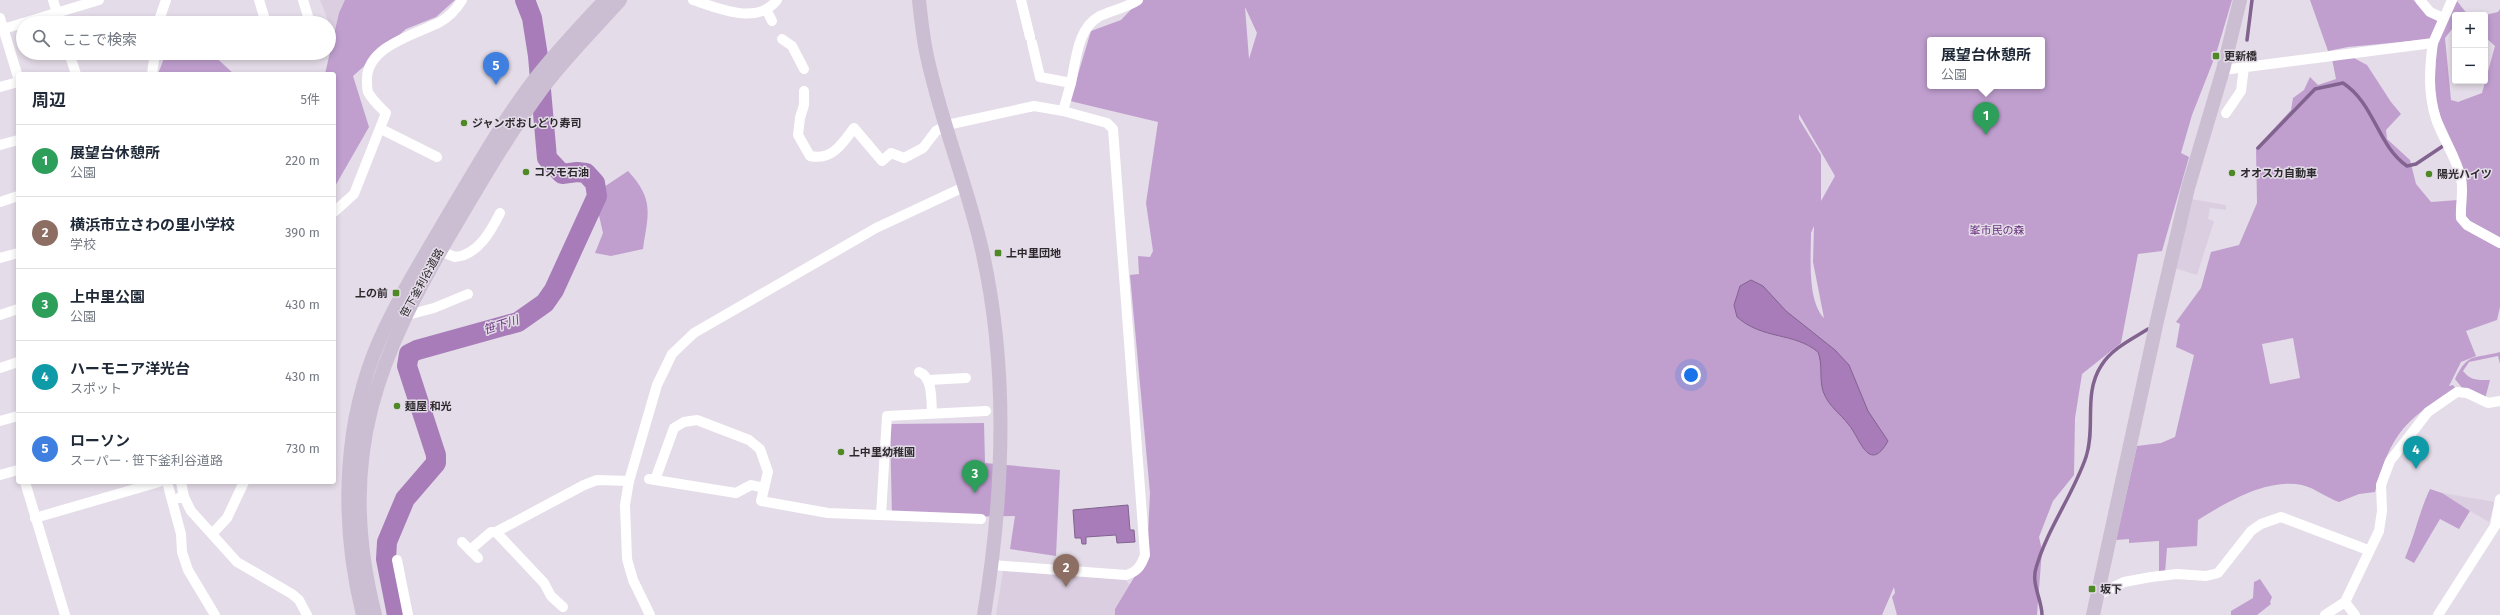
<!DOCTYPE html>
<html lang="ja">
<meta charset="utf-8">
<style>
body{margin:0;font-family:"Fira Sans","Noto Sans JP",sans-serif;background:#f2f2f3;color:#1f2937}
.controls{position:absolute;right:12px;top:12px;display:grid;overflow:hidden;border-radius:4px;box-shadow:0 2px 6px #0003}
.controls button{width:36px;height:36px;display:grid;place-items:center;padding:0;border:0;border-bottom:1px solid #e0e1e3;background:#fff;color:#1f2937;font:20px sans-serif}
.you{position:absolute;left:1691px;top:375px;width:14px;height:14px;margin:-10px;border:3px solid #fff;border-radius:50%;background:#1a73e8;box-shadow:0 0 0 6px #1a73e833}
.badge{display:grid;place-items:center;width:26px;height:26px;border-radius:50%;background:#0f766e;color:#fff;font-size:13px;font-weight:700}
.pin{position:absolute;translate:-50% -33px;filter:drop-shadow(0 1px 2px #0008)}
.pin::after{content:'';position:absolute;top:21px;width:14px;height:12px;background:inherit;clip-path:polygon(0 0,100% 0,50% 100%)}
.popup{position:absolute;left:1927px;top:37px;width:118px;height:52px;box-sizing:border-box;display:grid;place-content:center;border-radius:4px;background:#fff;filter:drop-shadow(0 1px 3px #0005);font-size:13px;white-space:nowrap;color:#747a83}
.popup b{font-size:15px;color:#1f2937}
.popup::after{content:'';position:absolute;left:50%;top:100%;margin-left:-8px;border:8px solid transparent;border-top-color:#fff}
.list{margin:0;padding:0;list-style:none}
h2{display:flex;justify-content:space-between;align-items:center;height:52px;margin:0;padding:0 16px;font-size:17px}
h2 small{font-size:13px;font-weight:400;color:#747a83}
.list li{display:grid;grid-template-columns:26px 1fr auto;gap:12px;align-items:center;box-sizing:border-box;height:72px;padding:0 16px;border-top:1px solid #e0e1e3}
.list b{display:block;font-size:15px;white-space:nowrap}
.list p{margin:0;font-size:13px;white-space:nowrap;color:#747a83}
.list em{font-size:13px;font-style:normal;color:#747a83}
.icon{flex:none;width:22px;height:22px;fill:none;stroke:currentColor;stroke-width:2;stroke-linecap:round;stroke-linejoin:round}
.map{position:relative;flex:none;width:2500px;height:615px;overflow:hidden}
.search{position:absolute;background:#fff;box-shadow:0 2px 6px #0003;left:16px;top:16px;width:320px;height:44px;display:flex;align-items:center;gap:10px;box-sizing:border-box;padding:0 14px;border-radius:22px;color:#747a83;font-size:15px}
.panel{position:absolute;background:#fff;box-shadow:0 2px 6px #0003;left:16px;top:72px;width:320px;height:412px;border-radius:4px}
.map>svg:first-child{display:block}
.built{fill:#dbcee1}
.green{fill:#c09fcf;fill-rule:evenodd}
.water{fill:#a77cb9;stroke:#82638f}
.lines{fill:none;stroke-linecap:round;stroke-linejoin:round}
.stream{stroke:#82638f;stroke-width:3.5}
.river{stroke:#a77cb9;stroke-width:20}
.street{stroke:#fff;stroke-width:10}
.secondary{stroke:#cbbed2;stroke-width:14}
.poi-dot{fill:#4e8926;stroke:#e4dce8;stroke-width:1.5}
.labels{text-anchor:middle;dominant-baseline:central;stroke-width:3;stroke-linejoin:round;paint-order:stroke}
.poi-label{font-size:11px;font-weight:bold;fill:#2d2a2e;stroke:#e4dce8;text-anchor:start}
.park-label{font-size:11px;fill:#69337e;stroke:#e4dce8}
.street-label{font-size:11px;fill:#2d2a2e;stroke:#e4dce8}
.water-label{font-size:12px;font-style:italic;fill:#6e3883;stroke:#e4dce8}
</style>
<div class="map">
<svg width="2500" height="615" viewBox="0 0 2500 615">
<rect width="100%" height="100%" fill="#e4dce8"/>
<g class="built">
<polygon points="320,0 360,0 335,40 329,23"/>
<polygon points="2191,199 2226,205 2226,210 2210,208 2208,219 2214,221 2197,275 2174,268"/>
<polygon points="2442,493 2495,502 2489,522 2441,494"/>
<polygon points="1003,571 1126,580 1135,594 1126,615 996,615"/>
</g>
<g class="green">
<polygon points="345,0 455,0 436,17 406,29 353,76 369,127 334,188 334,74 325,74 339,13"/>
<path d="M 1140,0 L 2232,0 L 2216,54 L 2192,115 L 2181,153 L 2189,157 L 2162,251 L 2138,254 L 2121,343 L 2082,374 L 2075,418 L 2074,475 L 2053,501 L 2039,537 L 2042,550 L 2037,615 L 1897,615 L 1892,597 L 1895,593 L 1894,587 L 1882,615 L 1115,615 L 1115,609 L 1147,556 L 1150,493 L 1130,275 L 1139,274 L 1138,256 L 1150,257 L 1153,251 L 1146,203 L 1158,122 L 1070,101 L 1091,31 L 1121,20 ZM 1245,7 L 1257,33 L 1249,59 ZM 1930,40 L 2042,40 L 2042,86 L 1930,86 ZM 1799,114 L 1835,176 L 1821,201 L 1821,155 L 1799,119 ZM 1814,226 L 1813,262 L 1824,318 C 1807,300 1811,257 1811,233 Z"/>
<polygon points="2310,0 2413,0 2439,21 2432,39 2348,47 2328,51"/>
<polygon points="2457,1 2468,15 2455,15 2455,25 2445,38 2451,100 2458,102 2482,93 2495,46 2485,37 2485,15 2498,12 2500,9 2500,241 2469,223 2464,216 2466,181 2458,155 2441,118 2434,95 2437,43"/>
<polygon points="166,53 211,53 234,74 158,74"/>
<path d="M 2354,58 L 2367,65 L 2391,102 L 2401,114 L 2386,130 L 2387,139 L 2410,160 L 2416,184 L 2431,202 L 2458,200 L 2459,220 L 2500,248 L 2500,307 L 2497,320 L 2466,331 L 2476,356 L 2461,362 L 2449,386 L 2453,385 L 2456,389 C 2446,393 2438,400 2429,406 C 2395,429 2386,453 2375,492 L 2359,494 L 2339,502 C 2327,498 2315,488 2302,485 C 2267,478 2227,502 2198,520 L 2197,546 L 2167,548 L 2165,573 L 2159,574 L 2159,541 L 2129,543 L 2129,539 L 2116,540 L 2137,446 L 2161,443 L 2175,437 L 2194,355 L 2176,347 L 2180,324 L 2176,322 L 2201,288 L 2211,252 L 2239,245 L 2257,203 L 2256,148 L 2291,110 L 2293,98 L 2304,90 L 2310,77 L 2318,85 L 2336,79 L 2332,59 ZM 2293,338 L 2300,378 L 2270,384 L 2262,344 Z"/>
<path d="M 628,171 C 655,200 648,215 643,249 L 611,256 L 595,253 L 603,233 L 598,211 L 604,187 Z"/>
<path d="M 2500,352 L 2500,364 L 2498,356 L 2469,362 L 2463,371 C 2471,381 2478,380 2490,380 L 2485,399 L 2463,389 L 2455,379 C 2468,352 2474,359 2500,352 Z"/>
<polygon points="984,423 985,463 1060,470 1056,556 1010,549 1015,516 892,518 890,424"/>
<path d="M 2430,489 L 2442,493 L 2470,511 L 2459,529 L 2440,519 L 2414,563 L 2405,558 C 2415,535 2419,512 2430,489 Z"/>
<polygon points="2260,579 2272,597 2270,602 2271,604 2257,615 2231,615 2231,611 2253,598 2254,582"/>
</g>
<g class="water">
<path d="M 1751,280 L 1763,286 L 1786,311 L 1835,350 L 1849,365 L 1868,411 L 1888,441 C 1869,475 1860,438 1849,425 C 1840,413 1828,406 1823,391 C 1819,378 1823,365 1818,352 C 1794,332 1763,340 1737,317 L 1734,305 L 1740,286 Z"/>
<polygon points="1128,505 1130,530 1134,530 1135,542 1117,543 1116,535 1086,537 1086,544 1082,544 1081,538 1075,538 1073,510"/>
</g>
<g class="lines">
<g class="stream">
<polyline points="2247,40 2252,0"/>
<path d="M 2258,148 L 2315,89 L 2343,83 C 2375,104 2377,145 2407,166 L 2416,164 L 2443,146"/>
<path d="M 2042,615 C 2042,600 2031,584 2036,568 C 2047,529 2073,495 2086,457 C 2096,427 2083,394 2101,366 C 2111,349 2132,339 2148,329"/>
</g>
<polyline class="river" points="397,615 386,559 387,542 405,499 436,463 436,455 407,366 409,354 417,350 518,322 545,303 554,290 597,196 595,183 586,173 577,172 562,174 547,158 538,56 532,18 525,0"/>
<g class="street">
<polyline points="53,0 60,23"/>
<polyline points="259,0 266,23"/>
<polyline points="303,0 310,23"/>
<path d="M 693,0 C 718,8 757,26 777,0"/>
<polyline points="1021,0 1030,37"/>
<polyline points="2420,0 2430,12 2443,18"/>
<polyline points="769,15 772,21"/>
<polyline points="0,18 18,77"/>
<polyline points="23,23 99,0"/>
<polyline points="158,23 166,0"/>
<polyline points="0,30 23,23"/>
<polyline points="782,39 792,46 804,69"/>
<polyline points="1032,43 1040,77 1071,83 1063,111"/>
<path d="M 2433,43 C 2429,69 2428,93 2436,119 C 2443,139 2456,157 2461,178 C 2464,191 2460,205 2461,218 L 2467,225 L 2500,243"/>
<polyline points="69,53 76,74"/>
<polyline points="2223,70 2433,43 2452,0"/>
<polyline points="152,74 155,53"/>
<path d="M 1071,83 C 1076,61 1077,28 1100,16 C 1112,10 1126,8 1138,0"/>
<polyline points="0,87 18,82"/>
<path d="M 804,91 L 804,105 L 800,118 L 798,135 L 810,156 C 832,161 842,144 854,128 L 882,161 L 891,153 L 904,158 L 923,148 L 936,131 L 947,125 L 1034,106 L 1063,111 L 1107,123 L 1113,129 L 1145,555 C 1141,566 1137,572 1126,575 L 992,565"/>
<polyline points="2226,113 2241,91 2244,67"/>
<polyline points="381,129 437,157"/>
<polyline points="0,145 18,140"/>
<polyline points="0,202 18,196"/>
<path d="M 334,212 L 354,194 L 386,113 C 380,107 372,100 368,92 C 367,89 367,84 367,80 C 366,46 417,34 440,22 C 449,17 457,8 462,0"/>
<path d="M 440,251 L 455,257 C 478,255 491,231 500,213"/>
<polyline points="0,258 18,253"/>
<polyline points="0,315 18,309"/>
<polyline points="404,316 434,308 468,294"/>
<polyline points="0,368 18,362"/>
<path d="M 919,372 C 933,377 931,400 932,413"/>
<polyline points="929,380 966,378"/>
<polyline points="0,421 18,416"/>
<polyline points="0,475 18,470"/>
<polyline points="649,479 736,493 751,485 764,488"/>
<polyline points="655,480 674,428 684,422 697,420 749,440 760,449 768,472 761,501 828,513 981,519"/>
<polyline points="25,482 65,615"/>
<polyline points="167,482 181,534 182,552 188,570 215,615"/>
<polyline points="184,497 191,511 237,562 292,594 299,600 307,615"/>
<polyline points="179,498 184,497 181,482"/>
<polyline points="881,515 887,416 986,411"/>
<polyline points="35,518 159,482"/>
<polyline points="496,532 584,485 597,480 629,481"/>
<polyline points="212,534 227,518 244,482"/>
<polyline points="462,542 478,558"/>
<polyline points="470,550 491,532 496,532 544,583 551,596 563,607"/>
<polyline points="397,560 408,615"/>
<polyline points="2098,595 2124,582 2151,577 2177,574 2206,576 2218,573 2251,531 2261,524 2281,517 2368,550"/>
<polyline points="2345,602 2355,615"/>
<polyline points="650,615 633,580 627,559 625,505 629,481 657,385 672,354 694,333 876,228 966,186"/>
<polyline points="2325,615 2345,602 2379,531 2382,511 2381,485 2390,461 2428,412 2457,392 2467,393 2488,403 2500,401"/>
<polyline points="2438,615 2495,526 2500,499"/>
</g>
<g class="secondary">
<path d="M 919,0 C 921,19 923,38 927,56 C 941,122 967,184 982,250 C 1009,370 1004,494 984,615"/>
<path d="M 363,615 C 342,531 342,438 373,356 C 391,309 425,255 450,212 C 476,169 501,124 532,83 C 554,54 580,27 605,0"/>
<path d="M 375,615 C 335,456 377,356 458,221 C 485,175 512,129 544,86 C 567,56 595,28 620,0"/>
<polyline points="2093,615 2157,321 2188,188 2223,70 2240,0"/>
</g>
</g>
<g class="poi-dot">
<rect x="2212" y="52" width="8" height="8" rx="2"/>
<circle cx="464" cy="123" r="4"/>
<circle cx="526" cy="172" r="4"/>
<circle cx="2232" cy="173" r="4"/>
<circle cx="2429" cy="174" r="4"/>
<rect x="994" y="249" width="8" height="8" rx="2"/>
<rect x="392" y="289" width="8" height="8" rx="2"/>
<circle cx="397" cy="406" r="4"/>
<circle cx="841" cy="452" r="4"/>
<rect x="2088" y="585" width="8" height="8" rx="2"/>
</g>
<g class="labels">
<g class="poi-label">
<text x="2224" y="56">更新橋</text>
<text x="472" y="123">ジャンボおしどり寿司</text>
<text x="534" y="172">コスモ石油</text>
<text x="2240" y="173">オオスカ自動車</text>
<text x="2437" y="174">陽光ハイツ</text>
<text x="1006" y="253">上中里団地</text>
<text x="388" y="293" text-anchor="end">上の前</text>
<text x="405" y="406">麺屋 和光</text>
<text x="849" y="452">上中里幼稚園</text>
<text x="2100" y="589">坂下</text>
</g>
<g class="park-label">
<text x="1997" y="230">峯市民の森</text>
</g>
<g class="street-label">
<text transform="translate(422 283) rotate(-61)">笹下釜利谷道路</text>
</g>
<g class="water-label">
<text transform="translate(501 325) rotate(-18)">笹下川</text>
</g>
</g>
</svg>
<div class="controls">
<button>+</button>
<button>−</button>
</div>
<div class="you"></div>
<div class="pin badge" style="left:1986px;top:135px;background:#2e9e5b">1</div>
<div class="popup"><b>展望台休憩所</b>公園</div>
<div class="pin badge" style="left:1066px;top:587px;background:#8d6e63">2</div>
<div class="pin badge" style="left:975px;top:493px;background:#2e9e5b">3</div>
<div class="pin badge" style="left:2416px;top:469px;background:#0f9aa8">4</div>
<div class="pin badge" style="left:496px;top:85px;background:#3f7fe0">5</div>
<div class="search"><svg class="icon" aria-label="search" viewBox="0 0 24 24"><circle cx="10" cy="10" r="6"/><path d="M15 15l6 6"/></svg>ここで検索</div>
<section class="panel">
<h2>周辺<small>5件</small></h2>
<ul class="list">
<li><span class="badge" style="background:#2e9e5b">1</span><div><b>展望台休憩所</b><p>公園</p></div><em>220 m</em></li>
<li><span class="badge" style="background:#8d6e63">2</span><div><b>横浜市立さわの里小学校</b><p>学校</p></div><em>390 m</em></li>
<li><span class="badge" style="background:#2e9e5b">3</span><div><b>上中里公園</b><p>公園</p></div><em>430 m</em></li>
<li><span class="badge" style="background:#0f9aa8">4</span><div><b>ハーモニア洋光台</b><p>スポット</p></div><em>430 m</em></li>
<li><span class="badge" style="background:#3f7fe0">5</span><div><b>ローソン</b><p>スーパー · 笹下釜利谷道路</p></div><em>730 m</em></li>
</ul>
</section>
</div>
